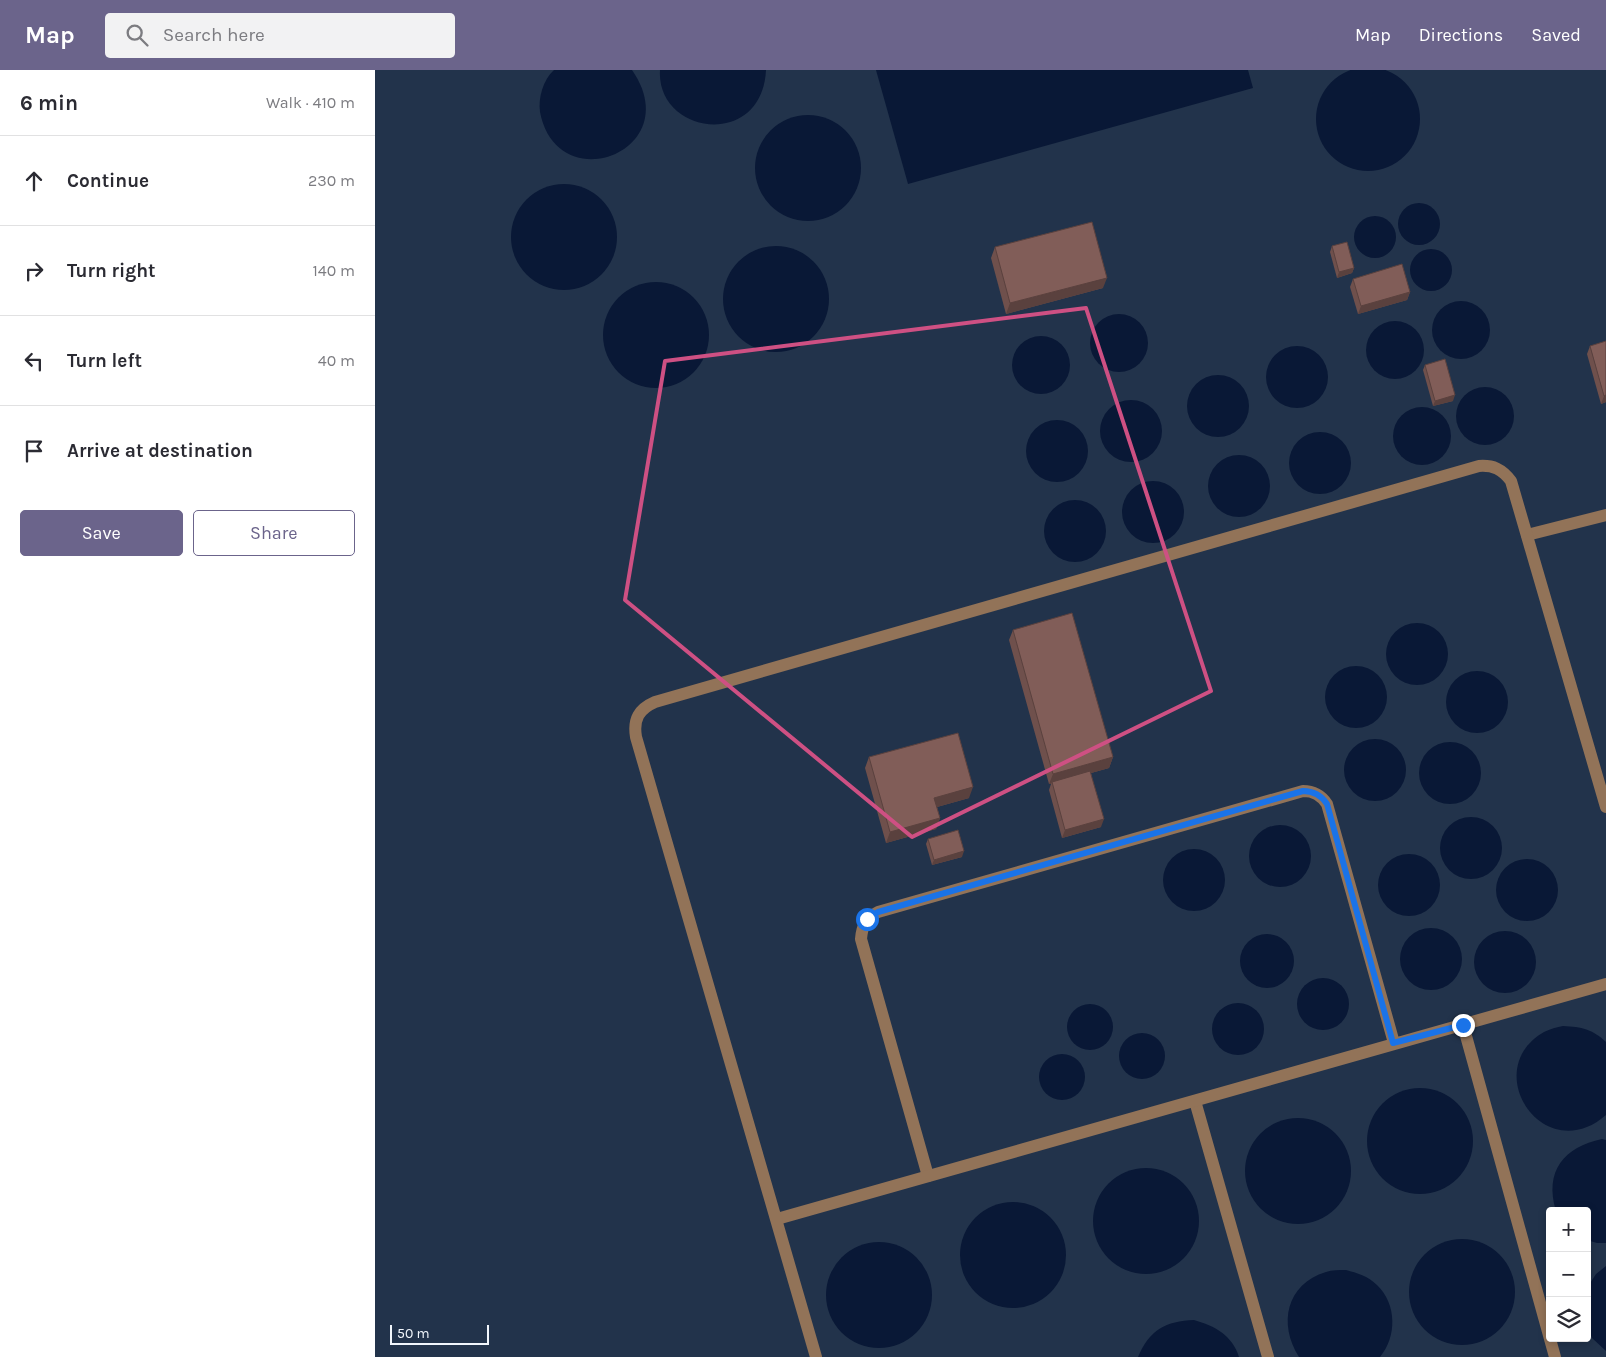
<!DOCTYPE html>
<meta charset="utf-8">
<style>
body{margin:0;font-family:Karla,sans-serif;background:#f2f2f3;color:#2b2b33}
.controls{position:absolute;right:15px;bottom:15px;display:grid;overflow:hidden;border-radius:5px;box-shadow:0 2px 8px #0003}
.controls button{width:45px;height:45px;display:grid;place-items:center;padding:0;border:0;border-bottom:1px solid #e1e1e2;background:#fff;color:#2b2b33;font:25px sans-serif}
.scale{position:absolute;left:15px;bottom:12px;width:99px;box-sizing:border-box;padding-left:5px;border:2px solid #f1f6fc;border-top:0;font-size:14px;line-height:18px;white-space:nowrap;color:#f1f6fc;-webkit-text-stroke:4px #22334b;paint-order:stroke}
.stop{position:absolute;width:15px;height:15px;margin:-11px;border:4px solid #1a73e8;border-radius:50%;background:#fff}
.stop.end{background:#1a73e8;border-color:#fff;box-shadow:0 1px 5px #0008}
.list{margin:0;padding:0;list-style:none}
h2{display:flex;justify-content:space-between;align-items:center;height:65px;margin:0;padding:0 20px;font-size:21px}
h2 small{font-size:16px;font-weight:400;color:#7c7c81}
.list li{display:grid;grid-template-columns:32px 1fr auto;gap:15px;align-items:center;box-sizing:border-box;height:90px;padding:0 20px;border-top:1px solid #e1e1e2}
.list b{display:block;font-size:19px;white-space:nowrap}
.list em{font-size:16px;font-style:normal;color:#7c7c81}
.actions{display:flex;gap:10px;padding:15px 20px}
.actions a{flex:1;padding:11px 0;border:1px solid #6b648b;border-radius:5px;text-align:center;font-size:18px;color:#6b648b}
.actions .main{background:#6b648b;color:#fff}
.icon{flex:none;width:28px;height:28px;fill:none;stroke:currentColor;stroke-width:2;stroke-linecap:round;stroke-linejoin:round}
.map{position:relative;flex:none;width:1231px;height:1287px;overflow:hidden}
header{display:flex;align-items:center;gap:30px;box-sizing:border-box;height:70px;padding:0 25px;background:#6b648b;color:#fff}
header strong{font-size:24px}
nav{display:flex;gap:28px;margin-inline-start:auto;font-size:18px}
.search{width:350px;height:45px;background:#f2f2f3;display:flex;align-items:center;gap:12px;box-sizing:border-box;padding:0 18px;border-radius:5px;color:#7c7c81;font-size:19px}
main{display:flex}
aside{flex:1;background:#fff}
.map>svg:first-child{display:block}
.water{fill:#091836}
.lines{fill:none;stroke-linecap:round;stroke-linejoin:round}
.minor{stroke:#927358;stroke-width:12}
.wall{fill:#6f504c}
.shaded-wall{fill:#5a413e}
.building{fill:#815d58;stroke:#5a413e}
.route{stroke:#1a73e8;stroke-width:6}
.marked{fill:none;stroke:#ce5083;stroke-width:4;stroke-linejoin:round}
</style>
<header>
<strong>Map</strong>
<div class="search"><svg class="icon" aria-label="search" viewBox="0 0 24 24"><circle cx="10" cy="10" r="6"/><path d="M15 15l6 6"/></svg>Search here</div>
<nav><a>Map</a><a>Directions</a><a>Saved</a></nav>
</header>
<main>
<aside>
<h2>6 min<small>Walk · 410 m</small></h2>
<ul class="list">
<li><svg class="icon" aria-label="ahead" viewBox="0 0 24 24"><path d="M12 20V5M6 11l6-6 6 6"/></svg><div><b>Continue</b></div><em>230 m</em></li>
<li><svg class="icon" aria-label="right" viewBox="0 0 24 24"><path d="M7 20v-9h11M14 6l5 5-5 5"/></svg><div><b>Turn right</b></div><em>140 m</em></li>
<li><svg class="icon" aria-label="left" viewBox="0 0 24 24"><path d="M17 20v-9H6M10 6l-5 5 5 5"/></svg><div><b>Turn left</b></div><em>40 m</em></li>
<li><svg class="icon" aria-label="arrive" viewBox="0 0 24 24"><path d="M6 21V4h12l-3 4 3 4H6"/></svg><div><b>Arrive at destination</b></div></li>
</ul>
<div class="actions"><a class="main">Save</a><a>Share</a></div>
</aside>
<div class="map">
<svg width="1231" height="1287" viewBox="0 0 1231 1287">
<rect width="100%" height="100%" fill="#22334b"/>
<g class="water">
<circle cx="993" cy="49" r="52"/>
<path d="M 179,0 L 257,0 C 313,81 182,131 165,42 C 163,28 168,10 179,0 Z"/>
<path d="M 285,0 L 391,0 C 387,80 281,65 285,0 Z"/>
<polygon points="501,0 873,0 878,18 533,114"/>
<circle cx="433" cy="98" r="53"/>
<circle cx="189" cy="167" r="53"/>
<circle cx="1044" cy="154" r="21"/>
<circle cx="1000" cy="167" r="21"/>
<circle cx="401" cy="229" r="53"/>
<circle cx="1056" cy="200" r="21"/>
<circle cx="281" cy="265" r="53"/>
<circle cx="1086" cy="260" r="29"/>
<circle cx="744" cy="273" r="29"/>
<circle cx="1020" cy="280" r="29"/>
<circle cx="666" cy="295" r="29"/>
<circle cx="922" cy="307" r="31"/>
<circle cx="843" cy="336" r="31"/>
<circle cx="1110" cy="346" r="29"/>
<circle cx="756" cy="361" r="31"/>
<circle cx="1047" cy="366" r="29"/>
<circle cx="682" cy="381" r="31"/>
<circle cx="945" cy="393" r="31"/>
<circle cx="864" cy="416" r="31"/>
<circle cx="778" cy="442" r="31"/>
<circle cx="700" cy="461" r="31"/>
<circle cx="1042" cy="584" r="31"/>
<circle cx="981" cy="627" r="31"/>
<circle cx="1102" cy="632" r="31"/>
<circle cx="1000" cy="700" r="31"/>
<circle cx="1075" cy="703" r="31"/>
<circle cx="1096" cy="778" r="31"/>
<circle cx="905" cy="786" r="31"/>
<circle cx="819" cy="810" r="31"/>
<circle cx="1034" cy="815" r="31"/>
<circle cx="1152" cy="820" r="31"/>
<circle cx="1056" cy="889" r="31"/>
<circle cx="1130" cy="892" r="31"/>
<circle cx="892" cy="891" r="27"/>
<circle cx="948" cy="934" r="26"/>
<circle cx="863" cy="959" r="26"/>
<circle cx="715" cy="957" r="23"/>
<path d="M 1188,956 C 1207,957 1217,959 1231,972 L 1231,1045 C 1169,1099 1103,1000 1169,962 C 1175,959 1182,957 1188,956 Z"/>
<circle cx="767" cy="986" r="23"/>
<circle cx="687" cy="1007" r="23"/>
<circle cx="1045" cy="1071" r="53"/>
<circle cx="923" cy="1101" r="53"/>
<path d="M 1227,1069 L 1231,1070 L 1231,1173 L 1222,1173 L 1212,1170 L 1212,1141 L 1181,1141 C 1169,1101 1189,1077 1227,1069 Z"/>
<circle cx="771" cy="1151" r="53"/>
<circle cx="638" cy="1185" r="53"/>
<circle cx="1087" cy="1222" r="53"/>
<circle cx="504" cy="1225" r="53"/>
<polygon points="1231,1196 1231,1281 1217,1268 1212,1257 1212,1218 1221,1204"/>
<path d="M 971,1200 C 982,1203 993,1206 1002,1215 C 1022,1234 1022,1267 1005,1287 L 924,1287 C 903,1254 911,1214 951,1202 C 957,1200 964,1200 971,1200 Z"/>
<path d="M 819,1250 C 840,1256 857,1265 864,1287 L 763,1287 C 774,1260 791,1251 819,1250 Z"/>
</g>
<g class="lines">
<g class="minor">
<polyline points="1152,465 1231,445"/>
<polyline points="1088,955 1180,1287"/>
<polyline points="820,1031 893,1287"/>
<path d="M 553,1106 L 486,869 C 487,856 491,848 503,842 L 928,721 C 939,721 946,725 952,734 L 1019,973"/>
<polyline points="402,1149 1231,914"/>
<path d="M 441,1287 L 261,667 C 258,649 264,639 280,632 L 1104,396 C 1118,395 1127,399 1136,411 L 1231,737"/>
</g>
</g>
<g class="wall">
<polygon points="957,176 979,198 977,203 962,208 955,182"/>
<polygon points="620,177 728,218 631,244 616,188"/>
<polygon points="978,209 1035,222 1032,230 983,244 975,217"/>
<polygon points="1215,276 1231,332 1226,334 1212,284"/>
<polygon points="1050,295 1078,331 1058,336 1048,300"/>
<polygon points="638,560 738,687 734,698 716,703 726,757 687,768 674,720 676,714 674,714 634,570"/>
<polygon points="494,687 594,728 562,737 565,748 561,759 511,773 490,698"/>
<polygon points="553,769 587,787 557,795 551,774"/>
</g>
<g class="shaded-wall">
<polygon points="979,198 977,203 962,208 964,202"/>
<polygon points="732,208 728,218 631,244 635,233"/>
<polygon points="1035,222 1032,230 983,244 986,236"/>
<polygon points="1080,325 1078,331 1058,336 1060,331"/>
<polygon points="1231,325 1231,332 1226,334 1229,326"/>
<polygon points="738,687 734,698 677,714 677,712 676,714 674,714 678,704"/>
<polygon points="598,717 594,728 555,739 559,728"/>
<polygon points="565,748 561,759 511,773 515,762"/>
<polygon points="729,749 726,757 687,768 690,760"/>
<polygon points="589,781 587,787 557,795 559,790"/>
</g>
<g class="building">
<polygon points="717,152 732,208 635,233 620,177"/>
<polygon points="972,172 979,198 964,202 957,176"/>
<polygon points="1027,194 1035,222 986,236 978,209"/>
<polygon points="1231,271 1231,325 1229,326 1215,276"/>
<polygon points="1070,289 1080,325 1060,331 1050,295"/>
<polygon points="697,543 738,687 678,704 638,560"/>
<polygon points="583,663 598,717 559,728 565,748 515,762 494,687"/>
<polygon points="715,701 729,749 690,760 677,712"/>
<polygon points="583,760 589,781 559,790 553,769"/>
</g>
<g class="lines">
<path class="route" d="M 492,849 L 503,842 L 928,721 C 939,721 946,725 952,734 L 1018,973 L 1088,955"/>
</g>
<path class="marked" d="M 711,238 L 836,621 L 537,767 L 250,530 L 290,291 Z"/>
</svg>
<div class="controls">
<button>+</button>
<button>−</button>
<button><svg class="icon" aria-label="layers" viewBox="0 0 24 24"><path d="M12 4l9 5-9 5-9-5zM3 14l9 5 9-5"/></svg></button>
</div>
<div class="scale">50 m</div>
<div class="stop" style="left:492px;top:849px"></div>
<div class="stop end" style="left:1088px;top:955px"></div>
</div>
</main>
